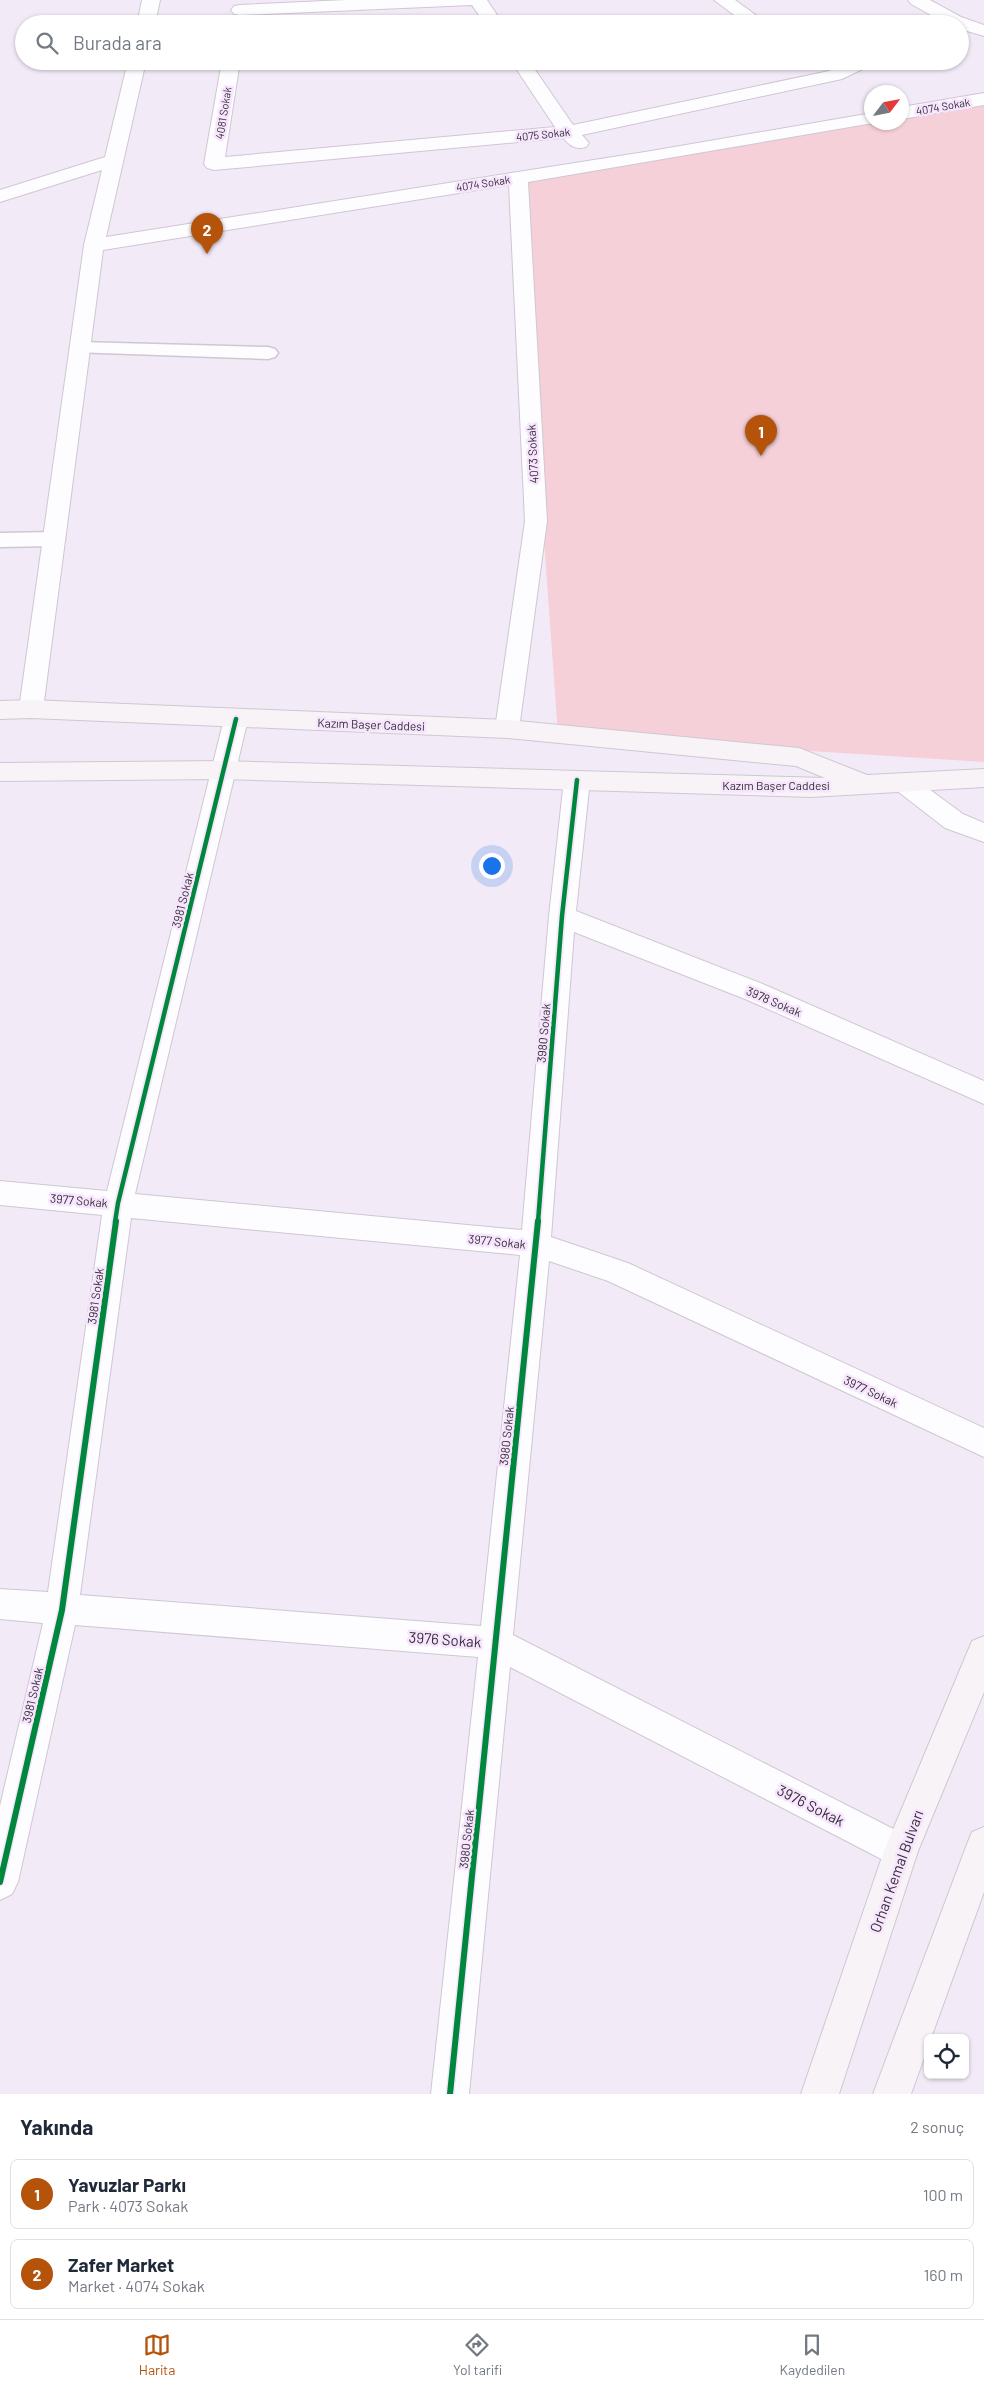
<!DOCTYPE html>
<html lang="tr">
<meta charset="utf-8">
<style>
body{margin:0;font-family:Barlow,sans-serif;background:#f6f6f7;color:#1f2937}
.controls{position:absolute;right:15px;bottom:15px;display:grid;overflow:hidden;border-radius:8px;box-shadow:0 1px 4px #0004}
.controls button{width:45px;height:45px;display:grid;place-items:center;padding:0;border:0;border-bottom:1px solid #e0e1e3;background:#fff;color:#1f2937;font:25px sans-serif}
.compass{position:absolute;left:864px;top:85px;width:45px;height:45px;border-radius:50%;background:#fff;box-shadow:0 1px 4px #0004;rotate:58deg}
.you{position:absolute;left:491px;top:865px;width:18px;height:18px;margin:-12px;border:4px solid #fff;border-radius:50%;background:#1a73e8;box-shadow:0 0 0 8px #1a73e833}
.badge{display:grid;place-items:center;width:32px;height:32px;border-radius:50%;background:#b45309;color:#fff;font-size:16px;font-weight:700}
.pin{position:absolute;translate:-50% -41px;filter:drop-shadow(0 1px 2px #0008)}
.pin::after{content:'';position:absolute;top:26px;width:18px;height:15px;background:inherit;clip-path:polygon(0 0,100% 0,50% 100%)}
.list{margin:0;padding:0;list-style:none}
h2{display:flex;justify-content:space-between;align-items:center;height:65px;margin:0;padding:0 20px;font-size:21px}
h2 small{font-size:16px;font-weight:400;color:#747a83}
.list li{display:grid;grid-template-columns:32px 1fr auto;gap:15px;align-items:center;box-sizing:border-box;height:70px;margin:0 10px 10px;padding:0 10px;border:1px solid #e0e1e3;border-radius:8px}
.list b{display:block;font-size:19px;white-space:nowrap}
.list p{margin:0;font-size:16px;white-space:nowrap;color:#747a83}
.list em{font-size:16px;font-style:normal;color:#747a83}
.icon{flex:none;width:28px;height:28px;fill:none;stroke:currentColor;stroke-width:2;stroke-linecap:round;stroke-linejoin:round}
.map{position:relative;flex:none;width:984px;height:2094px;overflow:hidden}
.search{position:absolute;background:#fff;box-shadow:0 1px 4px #0004;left:15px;right:15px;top:15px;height:55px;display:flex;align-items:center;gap:12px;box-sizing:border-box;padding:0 18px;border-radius:28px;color:#747a83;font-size:19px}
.sheet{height:225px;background:#fff}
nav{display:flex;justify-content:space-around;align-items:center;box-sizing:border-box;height:70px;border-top:1px solid #e0e1e3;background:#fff;font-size:14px;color:#747a83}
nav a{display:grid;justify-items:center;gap:2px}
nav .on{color:#b45309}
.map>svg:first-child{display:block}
.green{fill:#f5d0d8}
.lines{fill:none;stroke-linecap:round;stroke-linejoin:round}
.lane-casing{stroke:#cfc7d2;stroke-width:3}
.street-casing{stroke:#cfc7d2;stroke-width:2}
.secondary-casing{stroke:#cfc7d2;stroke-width:2}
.lane{fill:#fdfcfe;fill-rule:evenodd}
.street{fill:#fdfcfe;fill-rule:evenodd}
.secondary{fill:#f8f3f7;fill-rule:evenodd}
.cycleway-far1-casing{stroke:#f6e5fc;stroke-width:8}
.cycleway-casing{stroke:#f6e5fc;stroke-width:9}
.cycleway-far1{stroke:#00873e;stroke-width:4.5}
.cycleway{stroke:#00873e;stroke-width:6}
.labels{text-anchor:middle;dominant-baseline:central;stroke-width:5;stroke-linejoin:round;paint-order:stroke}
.far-street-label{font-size:11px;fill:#362e39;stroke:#f6e5fc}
.street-label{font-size:12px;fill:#362e39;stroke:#f6e5fc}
.near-street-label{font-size:15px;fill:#362e39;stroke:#f6e5fc}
</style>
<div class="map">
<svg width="984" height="2094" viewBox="0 0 984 2094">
<rect width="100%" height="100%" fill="#f3eaf7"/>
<polygon class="green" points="984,98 984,762 558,735 518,178 872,122 902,122 902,113"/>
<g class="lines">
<g class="lane-casing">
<g id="lane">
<polygon points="80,342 268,347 275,349 278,353 275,357 268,359 73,352 70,348 73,344"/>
<polygon points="54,532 62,534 65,539 62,544 54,546 0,547 0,533"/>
</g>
</g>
<g class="street-casing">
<g id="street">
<polygon points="142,0 160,0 155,24 137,24"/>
<polygon points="346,0 487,0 503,24 485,24 472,5 240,15 234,14 231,10 234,6 240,5"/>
<polygon points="714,0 735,0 768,24 746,24"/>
<polygon points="908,0 930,0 961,17 984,25 984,36 960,29 960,24 947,24 911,4"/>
<polygon points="128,61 146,61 106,237 651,151 872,113 872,122 879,122 528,182 547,521 519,729 516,735 507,738 498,735 495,729 525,521 509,185 103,250 43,709 40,715 31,718 22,715 19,709 84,245 102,170 0,202 0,190 105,157"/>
<path d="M 222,61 L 240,61 L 225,157 L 555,127 L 511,61 L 529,61 L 573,125 L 829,71 L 849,61 L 873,61 L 871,65 L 842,79 L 582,135 L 589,143 L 586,147 C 575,150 571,146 563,138 L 214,170 L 207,168 L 204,164 Z"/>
<polygon points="984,93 984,105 902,119 902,107"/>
<path d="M 236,710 L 245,713 L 248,719 L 135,1194 L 522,1230 L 549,916 L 564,780 L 568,774 L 577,771 L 586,774 L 590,780 L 576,911 L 765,985 L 984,1081 L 984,1104 L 745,999 L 574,932 L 551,1237 L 628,1263 L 984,1428 L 984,1457 L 608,1281 L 549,1261 L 513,1635 L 913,1839 L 918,1851 L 913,1863 L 901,1868 L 889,1863 L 510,1667 L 469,2094 L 431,2094 L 478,1657 L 75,1625 L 18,1882 L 12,1894 L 0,1900 L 0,1806 L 43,1623 L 0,1619 L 0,1589 L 48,1592 L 102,1215 L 0,1205 L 0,1181 L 107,1191 L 224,719 L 227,713 ZM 131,1218 L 520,1255 L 481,1626 L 80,1595 Z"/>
<polygon points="905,775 914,778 963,814 984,823 984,842 945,828 896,790 892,784 896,778"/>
</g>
</g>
<g class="secondary-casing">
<g id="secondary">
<polygon points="31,700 507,720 799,748 867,775 984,769 984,787 811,797 223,779 0,781 0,763 223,761 825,778 796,766 507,738 31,718 0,719 0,701"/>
<polygon points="984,1636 984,1692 918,1851 839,2094 801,2094 884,1851 972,1641"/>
<polygon points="984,1827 984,1892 931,2038 928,2038 928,2047 911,2094 873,2094 967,1844 972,1832"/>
</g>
</g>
<use href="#lane" class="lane"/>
<use href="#street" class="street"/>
<use href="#secondary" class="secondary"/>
<g class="cycleway-far1-casing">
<g id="cycleway-far1">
<polyline points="115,1222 118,1203 236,719"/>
<polyline points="538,1222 562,916 577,780"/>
</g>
</g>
<g class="cycleway-casing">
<g id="cycleway">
<polyline points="0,1882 62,1610 116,1221"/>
<polyline points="450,2094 538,1221"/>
</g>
</g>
<use href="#cycleway-far1" class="cycleway-far1"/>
<use href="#cycleway" class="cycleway"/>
</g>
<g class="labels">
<g class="far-street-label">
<text transform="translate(943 106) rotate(-10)">4074 Sokak</text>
<text transform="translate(223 113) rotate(-81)">4081 Sokak</text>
<text transform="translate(543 134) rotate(-6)">4075 Sokak</text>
<text transform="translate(483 183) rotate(-9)">4074 Sokak</text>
</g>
<g class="street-label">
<text transform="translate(532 454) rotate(-93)">4073 Sokak</text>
<text transform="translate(371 724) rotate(2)">Kazım Başer Caddesi</text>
<text x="776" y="785">Kazım Başer Caddesi</text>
<text transform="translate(182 900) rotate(-76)">3981 Sokak</text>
<text transform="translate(774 1001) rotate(23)">3978 Sokak</text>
<text transform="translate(543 1033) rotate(-85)">3980 Sokak</text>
<text transform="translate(79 1200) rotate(5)">3977 Sokak</text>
<text transform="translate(497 1241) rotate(6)">3977 Sokak</text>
<text transform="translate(95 1296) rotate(-82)">3981 Sokak</text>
<text transform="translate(871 1391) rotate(25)">3977 Sokak</text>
<text transform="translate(506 1436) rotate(-84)">3980 Sokak</text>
<text transform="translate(32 1695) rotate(-77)">3981 Sokak</text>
<text transform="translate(466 1839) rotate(-84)">3980 Sokak</text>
</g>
<g class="near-street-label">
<text transform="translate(445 1639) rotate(4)">3976 Sokak</text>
<text transform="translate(811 1805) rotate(27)">3976 Sokak</text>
<text transform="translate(896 1871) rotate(-70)">Orhan Kemal Bulvarı</text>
</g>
</g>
</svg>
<div class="controls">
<button><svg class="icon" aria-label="locate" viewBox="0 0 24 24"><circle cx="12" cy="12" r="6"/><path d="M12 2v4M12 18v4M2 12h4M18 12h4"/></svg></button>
</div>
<svg class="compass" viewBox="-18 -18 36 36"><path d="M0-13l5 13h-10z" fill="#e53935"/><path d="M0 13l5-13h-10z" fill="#747a83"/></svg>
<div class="you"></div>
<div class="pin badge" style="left:761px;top:456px">1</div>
<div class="pin badge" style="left:207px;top:254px">2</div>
<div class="search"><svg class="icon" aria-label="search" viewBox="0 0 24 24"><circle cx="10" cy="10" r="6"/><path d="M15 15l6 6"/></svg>Burada ara</div>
</div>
<section class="sheet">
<h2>Yakında<small>2 sonuç</small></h2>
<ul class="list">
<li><span class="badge">1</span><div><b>Yavuzlar Parkı</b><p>Park · 4073 Sokak</p></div><em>100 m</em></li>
<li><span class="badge">2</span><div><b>Zafer Market</b><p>Market · 4074 Sokak</p></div><em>160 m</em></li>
</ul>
</section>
<nav>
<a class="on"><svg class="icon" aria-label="map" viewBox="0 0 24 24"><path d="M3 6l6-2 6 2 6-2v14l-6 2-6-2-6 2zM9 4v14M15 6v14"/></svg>Harita</a>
<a><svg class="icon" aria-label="directions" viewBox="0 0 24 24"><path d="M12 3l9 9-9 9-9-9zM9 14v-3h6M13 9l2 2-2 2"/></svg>Yol tarifi</a>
<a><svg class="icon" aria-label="saved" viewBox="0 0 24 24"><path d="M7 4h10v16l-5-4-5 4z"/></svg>Kaydedilen</a>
</nav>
